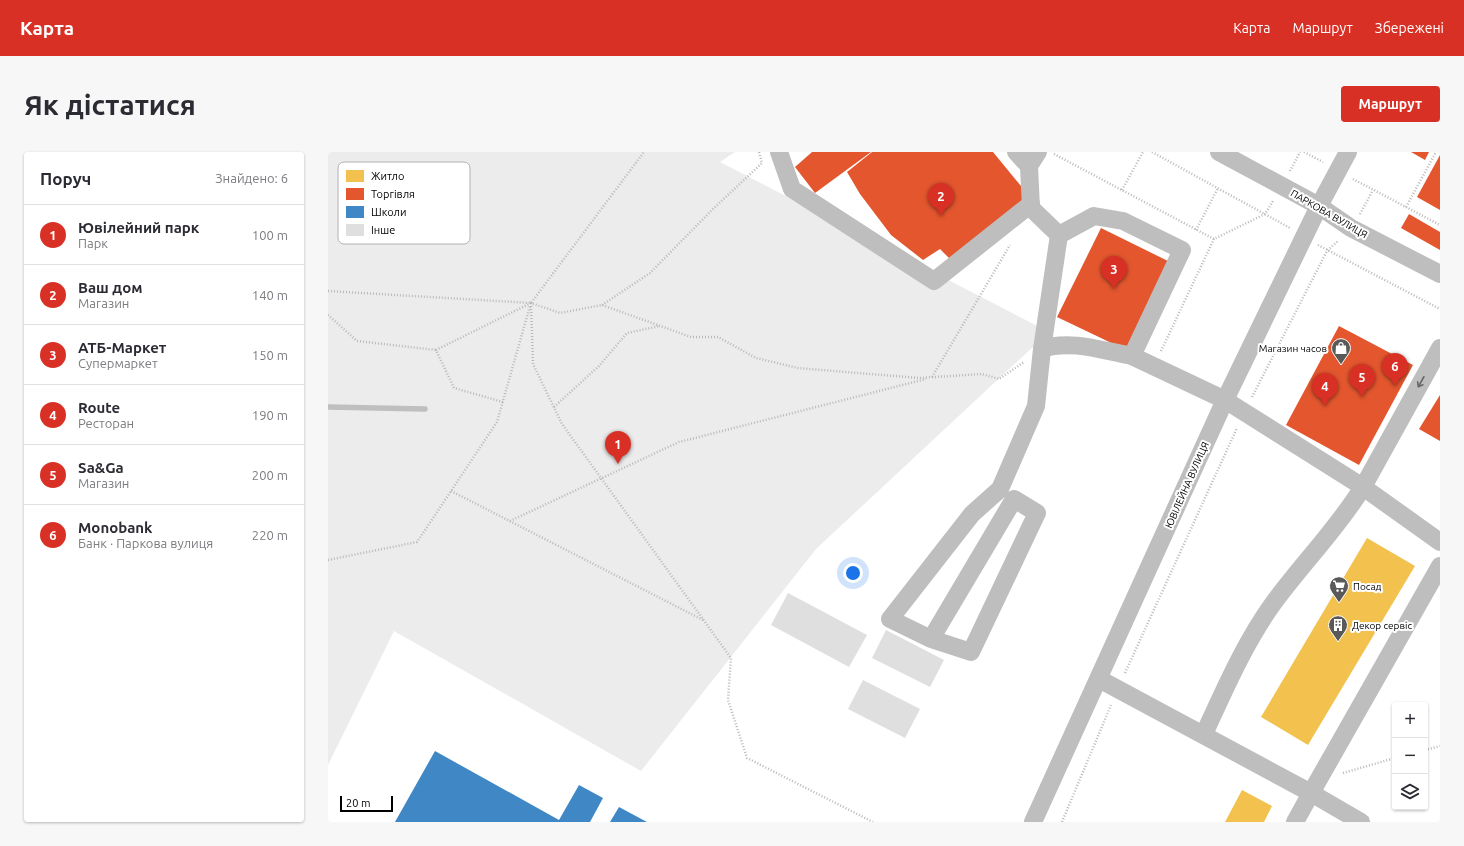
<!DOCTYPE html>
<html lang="uk">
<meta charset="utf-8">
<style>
body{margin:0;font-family:Ubuntu,sans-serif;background:#f7f7f7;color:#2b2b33}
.controls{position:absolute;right:12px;bottom:12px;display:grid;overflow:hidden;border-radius:4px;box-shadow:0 1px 3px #0004}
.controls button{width:36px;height:36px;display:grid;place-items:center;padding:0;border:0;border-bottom:1px solid #e1e1e2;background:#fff;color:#2b2b33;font:20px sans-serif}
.scale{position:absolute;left:12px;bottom:10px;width:53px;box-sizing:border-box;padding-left:4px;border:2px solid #000;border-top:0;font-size:11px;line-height:14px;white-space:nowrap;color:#000;-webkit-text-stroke:3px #fff;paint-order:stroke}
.you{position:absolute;left:525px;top:421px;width:14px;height:14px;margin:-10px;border:3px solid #fff;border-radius:50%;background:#1a73e8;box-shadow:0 0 0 6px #1a73e833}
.badge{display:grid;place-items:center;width:26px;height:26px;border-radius:50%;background:#d93025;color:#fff;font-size:13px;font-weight:700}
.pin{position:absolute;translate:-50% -33px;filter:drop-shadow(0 1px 2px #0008)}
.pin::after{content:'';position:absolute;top:21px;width:14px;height:12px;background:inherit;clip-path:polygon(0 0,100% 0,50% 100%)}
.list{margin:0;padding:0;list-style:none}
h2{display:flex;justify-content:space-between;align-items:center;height:52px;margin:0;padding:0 16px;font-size:17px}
h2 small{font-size:13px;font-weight:400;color:#7c7c81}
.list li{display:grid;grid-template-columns:26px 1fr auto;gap:12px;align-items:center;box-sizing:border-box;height:60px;padding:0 16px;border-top:1px solid #e1e1e2}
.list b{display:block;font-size:15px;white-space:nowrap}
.list p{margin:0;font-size:13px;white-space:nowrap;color:#7c7c81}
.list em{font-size:13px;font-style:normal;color:#7c7c81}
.icon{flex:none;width:22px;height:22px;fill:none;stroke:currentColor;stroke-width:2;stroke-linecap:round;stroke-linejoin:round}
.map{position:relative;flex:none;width:1112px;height:670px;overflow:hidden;border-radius:4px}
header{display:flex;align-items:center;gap:24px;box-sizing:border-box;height:56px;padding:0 20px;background:#d93025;color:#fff}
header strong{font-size:19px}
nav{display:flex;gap:22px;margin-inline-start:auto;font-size:14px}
.intro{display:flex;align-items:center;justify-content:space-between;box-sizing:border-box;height:96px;padding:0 24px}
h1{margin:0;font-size:28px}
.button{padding:10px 18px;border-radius:4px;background:#d93025;color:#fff;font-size:14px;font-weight:700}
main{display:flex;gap:24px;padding:0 24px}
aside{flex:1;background:#fff;border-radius:4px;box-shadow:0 1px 3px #0004}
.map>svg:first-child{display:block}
.green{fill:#ececec}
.homes{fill:#f2c14e}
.shops{fill:#e4572e}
.schools{fill:#3f88c5}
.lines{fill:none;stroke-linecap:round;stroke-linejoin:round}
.stream{stroke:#bfbfbf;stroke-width:5.5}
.building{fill:#dfdfdf}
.path{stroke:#b9b9b9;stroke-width:2.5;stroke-dasharray:1 2;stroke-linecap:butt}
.minor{stroke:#bebebe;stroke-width:18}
.oneway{stroke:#686868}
.labels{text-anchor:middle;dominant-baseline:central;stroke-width:4;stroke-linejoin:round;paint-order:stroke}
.street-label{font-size:10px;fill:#000;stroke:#fff}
.poi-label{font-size:10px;fill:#000;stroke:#fff;text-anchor:start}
.key{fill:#fff;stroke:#b2b2b2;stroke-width:1}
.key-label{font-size:11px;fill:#000}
</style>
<header>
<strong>Карта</strong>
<nav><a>Карта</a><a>Маршрут</a><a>Збережені</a></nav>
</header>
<div class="intro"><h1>Як дістатися</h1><a class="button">Маршрут</a></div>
<main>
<aside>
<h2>Поруч<small>Знайдено: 6</small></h2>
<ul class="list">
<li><span class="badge">1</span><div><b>Ювілейний парк</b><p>Парк</p></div><em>100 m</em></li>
<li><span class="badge">2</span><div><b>Ваш дом</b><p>Магазин</p></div><em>140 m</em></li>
<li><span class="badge">3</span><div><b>АТБ-Маркет</b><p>Супермаркет</p></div><em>150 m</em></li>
<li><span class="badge">4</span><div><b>Route</b><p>Ресторан</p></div><em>190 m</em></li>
<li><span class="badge">5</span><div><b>Sa&amp;Ga</b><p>Магазин</p></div><em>200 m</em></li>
<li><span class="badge">6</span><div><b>Monobank</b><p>Банк · Паркова вулиця</p></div><em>220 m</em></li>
</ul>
</aside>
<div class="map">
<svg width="1112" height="670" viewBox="0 0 1112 670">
<rect width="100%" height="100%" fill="#fff"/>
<polygon class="green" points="0,0 407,0 392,10 721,180 488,397 313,619 66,479 0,613"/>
<g class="homes">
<polygon points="1039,386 1087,414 980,593 933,565"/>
<polygon points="914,638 944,654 936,670 897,670"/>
</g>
<g class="shops">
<polygon points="484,0 543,0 487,41 467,15"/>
<polygon points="544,0 665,0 702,45 624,109 612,97 595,108 563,83 532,42 519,20"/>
<polygon points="1083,0 1101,0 1097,8"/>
<polygon points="1112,3 1112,58 1089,45"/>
<polygon points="1081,62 1112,80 1112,98 1073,76"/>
<polygon points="773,76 842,110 798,198 729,165"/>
<polygon points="1011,174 1085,213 1031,313 958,273"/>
<polygon points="1112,243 1112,289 1091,277"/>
</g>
<g class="schools">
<polygon points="107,599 231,668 251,633 275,646 262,670 67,670"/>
<polygon points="291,655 319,670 282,670"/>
</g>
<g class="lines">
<polyline class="stream" points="0,255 97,257"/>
</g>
<g class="building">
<polygon points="460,441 539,483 521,515 443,473"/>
<polygon points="558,478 616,508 602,535 544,506"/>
<polygon points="535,528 592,557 577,586 520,557"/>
</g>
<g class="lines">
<g class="path">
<polyline points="824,0 962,76"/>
<polyline points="976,0 995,10"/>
<polyline points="726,2 886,87 937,62 945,49"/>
<polyline points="962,19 972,0"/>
<polyline points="1025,27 1112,73"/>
<polyline points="794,38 815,0"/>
<polyline points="1078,55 1108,0"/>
<polyline points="1032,62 1045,38"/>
<polyline points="868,78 890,36"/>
<polyline points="990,93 1112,157"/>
<polyline points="0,139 203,151 316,0"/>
<polyline points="203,151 205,212 234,272 403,506 400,548 419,606 545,670"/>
<polyline points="274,153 322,121 385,57 434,11 431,0"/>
<polyline points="0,163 29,189 108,198"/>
<polyline points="833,199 886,87"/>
<polyline points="604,225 682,93"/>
<polyline points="924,245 999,99 1010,89"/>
<polyline points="175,250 126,236 108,198 203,151 232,161 274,153 363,185 390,185 428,206 470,216 591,226 654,222 671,227 696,210"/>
<polyline points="226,255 271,214 299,181 332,174"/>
<polyline points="123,339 375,468"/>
<polyline points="182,369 351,290 598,227"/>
<polyline points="0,408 89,390 169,270 202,154"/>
<polyline points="797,521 909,276"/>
<polyline points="1097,598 1112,594"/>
<polyline points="1015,621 1067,606"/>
<polyline points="734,670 783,553"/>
</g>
<g class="minor">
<polyline points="451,0 464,37 606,129 703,52"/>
<polyline points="688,0 701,14"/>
<path d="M 710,0 L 701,14 L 703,56 L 731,83 L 766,64 L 795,69 L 854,98 L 804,204 L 897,248 L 1035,335 C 1009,377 973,413 944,453 C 916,492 896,539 876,582"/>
<polyline points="891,0 991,54 1023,76 1112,122"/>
<polyline points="1112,196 1035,335 1112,390"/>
<path d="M 714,197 C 742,187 776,199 804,204"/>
<polyline points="603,487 643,500 709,361 686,347 603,487 562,467 644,362 672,337 708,254 714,197 731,83"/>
<polyline points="771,527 983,641 1112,414"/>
<polyline points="705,670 897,248 991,54 1020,0"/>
<polyline points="967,670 983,641 1033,670"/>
</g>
</g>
<defs><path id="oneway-shaft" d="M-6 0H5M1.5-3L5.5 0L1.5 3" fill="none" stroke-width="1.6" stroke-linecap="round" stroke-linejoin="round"/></defs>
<use class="oneway" href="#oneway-shaft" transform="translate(1093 230) rotate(119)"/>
<defs>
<g id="shop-pin" transform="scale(1)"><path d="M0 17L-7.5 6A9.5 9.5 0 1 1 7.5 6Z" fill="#595959" stroke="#fff"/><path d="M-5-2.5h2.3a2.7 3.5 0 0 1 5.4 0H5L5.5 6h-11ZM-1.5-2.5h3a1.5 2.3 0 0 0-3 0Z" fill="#fff"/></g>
<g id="supermarket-pin" transform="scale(1)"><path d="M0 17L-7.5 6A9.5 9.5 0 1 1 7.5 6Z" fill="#595959" stroke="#fff"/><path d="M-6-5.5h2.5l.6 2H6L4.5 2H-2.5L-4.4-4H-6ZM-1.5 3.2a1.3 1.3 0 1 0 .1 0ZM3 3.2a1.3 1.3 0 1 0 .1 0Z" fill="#fff"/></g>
<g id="building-pin" transform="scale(1)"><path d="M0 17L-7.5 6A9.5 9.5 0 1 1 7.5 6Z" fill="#595959" stroke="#fff"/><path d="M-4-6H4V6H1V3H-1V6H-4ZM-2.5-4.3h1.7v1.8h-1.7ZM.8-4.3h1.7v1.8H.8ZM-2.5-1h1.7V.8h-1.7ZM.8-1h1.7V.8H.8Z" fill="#fff"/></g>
</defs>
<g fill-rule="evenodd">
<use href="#shop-pin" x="1013" y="196"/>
<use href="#supermarket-pin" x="1011" y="434"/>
<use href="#building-pin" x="1010" y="473"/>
</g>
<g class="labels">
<g class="street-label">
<text transform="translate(1001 62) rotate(30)">ПАРКОВА ВУЛИЦЯ</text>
<text transform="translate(859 333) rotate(-66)">ЮВІЛЕЙНА ВУЛИЦЯ</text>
</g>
<g class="poi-label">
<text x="999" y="196" text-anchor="end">Магазин часов</text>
<text x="1025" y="434">Посад</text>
<text x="1024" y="473">Декор сервіс</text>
</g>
</g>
<rect x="10" y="10" width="132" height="82" rx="6" class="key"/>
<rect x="18" y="18" width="18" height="12" fill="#f2c14e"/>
<rect x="18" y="36" width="18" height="12" fill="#e4572e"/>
<rect x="18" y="54" width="18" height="12" fill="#3f88c5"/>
<rect x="18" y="72" width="18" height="12" fill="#dfdfdf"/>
<g class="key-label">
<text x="43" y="28">Житло</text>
<text x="43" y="46">Торгівля</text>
<text x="43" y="64">Школи</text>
<text x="43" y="82">Інше</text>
</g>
</svg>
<div class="controls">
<button>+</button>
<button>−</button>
<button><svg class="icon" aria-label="layers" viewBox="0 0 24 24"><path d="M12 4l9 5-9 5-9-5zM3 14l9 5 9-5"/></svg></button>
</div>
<div class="scale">20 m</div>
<div class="you"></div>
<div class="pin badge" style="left:290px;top:312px">1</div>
<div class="pin badge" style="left:613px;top:64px">2</div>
<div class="pin badge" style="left:786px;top:137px">3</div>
<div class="pin badge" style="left:997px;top:254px">4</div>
<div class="pin badge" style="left:1034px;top:245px">5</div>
<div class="pin badge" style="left:1067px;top:234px">6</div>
</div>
</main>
